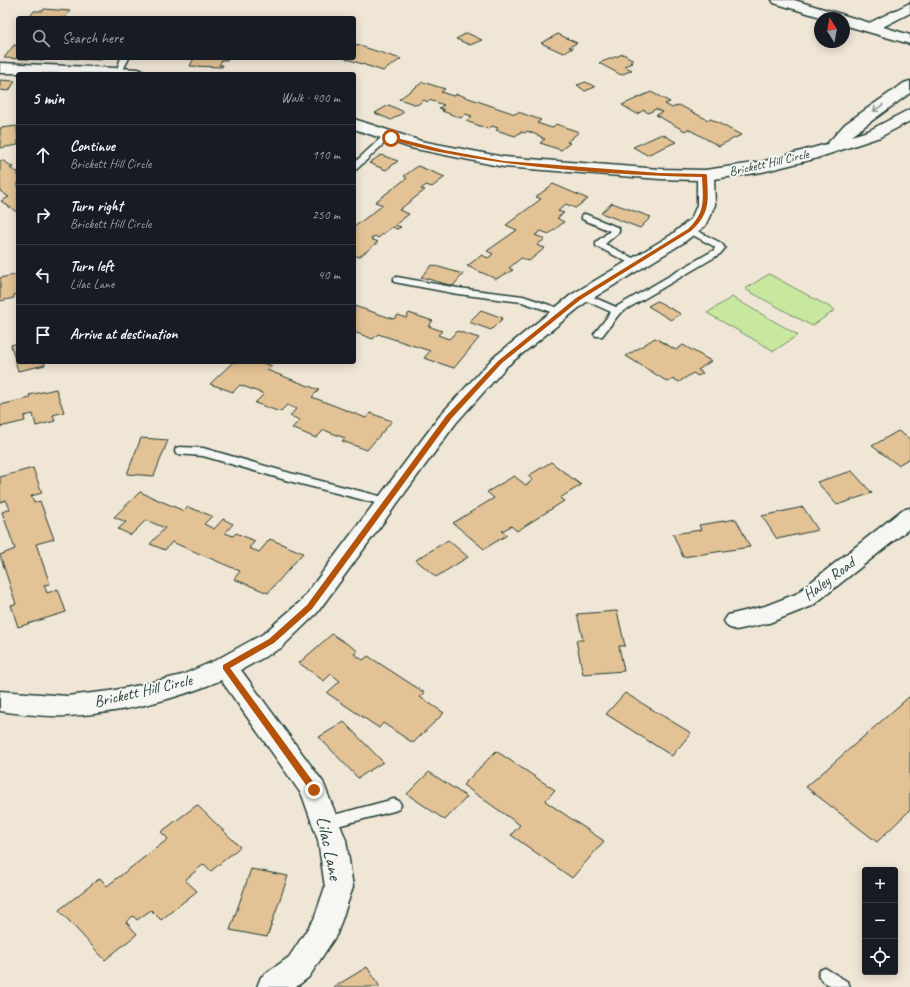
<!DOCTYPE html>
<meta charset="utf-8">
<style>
body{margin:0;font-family:Caveat,sans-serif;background:#242831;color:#f1f3f6}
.controls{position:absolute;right:12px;bottom:12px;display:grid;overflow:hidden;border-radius:4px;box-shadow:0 2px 10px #0003}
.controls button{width:36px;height:36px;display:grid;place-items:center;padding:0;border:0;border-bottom:1px solid #363941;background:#171b24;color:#f1f3f6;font:20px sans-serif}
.compass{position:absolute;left:814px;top:12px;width:36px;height:36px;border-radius:50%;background:#171b24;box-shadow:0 2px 10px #0003;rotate:349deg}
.stop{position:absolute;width:12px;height:12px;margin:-9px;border:3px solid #b45309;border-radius:50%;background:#fff}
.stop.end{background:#b45309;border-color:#fff;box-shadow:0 1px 4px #0008}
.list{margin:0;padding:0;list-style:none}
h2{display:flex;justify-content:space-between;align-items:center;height:52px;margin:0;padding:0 16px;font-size:17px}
h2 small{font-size:13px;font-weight:400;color:#9ea1a6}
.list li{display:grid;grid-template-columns:26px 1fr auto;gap:12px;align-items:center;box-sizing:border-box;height:60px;padding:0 16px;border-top:1px solid #363941}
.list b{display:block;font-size:15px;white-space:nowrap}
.list p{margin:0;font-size:13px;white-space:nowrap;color:#9ea1a6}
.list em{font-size:13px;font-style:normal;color:#9ea1a6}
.icon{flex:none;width:22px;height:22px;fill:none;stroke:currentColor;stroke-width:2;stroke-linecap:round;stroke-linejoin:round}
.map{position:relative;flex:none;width:910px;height:987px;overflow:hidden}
.search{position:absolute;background:#171b24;box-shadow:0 2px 10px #0003;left:16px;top:16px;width:340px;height:44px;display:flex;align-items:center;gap:10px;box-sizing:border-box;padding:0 14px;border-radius:4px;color:#9ea1a6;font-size:15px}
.panel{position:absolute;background:#171b24;box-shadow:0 2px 10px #0003;left:16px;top:72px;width:340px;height:292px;border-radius:4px}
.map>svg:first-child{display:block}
.green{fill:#c8e8a0;stroke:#74926a}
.building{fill:#e3c295;stroke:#1f3d34}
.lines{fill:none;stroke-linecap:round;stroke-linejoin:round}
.lane-casing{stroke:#1f3d34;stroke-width:3}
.street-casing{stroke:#1f3d34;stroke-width:3}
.secondary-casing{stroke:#1f3d34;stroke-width:3}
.lane{fill:#f6f6f2;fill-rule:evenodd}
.street{fill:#f6f6f2;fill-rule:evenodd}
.secondary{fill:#f6f6f2;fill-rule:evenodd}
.oneway{stroke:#8a9a93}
.route{fill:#b45309}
.labels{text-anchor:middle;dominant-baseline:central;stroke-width:4;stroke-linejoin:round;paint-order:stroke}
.far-street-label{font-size:13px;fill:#1f3d34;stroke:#f6f6f2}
.street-label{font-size:16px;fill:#1f3d34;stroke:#f6f6f2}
.near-street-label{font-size:19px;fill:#1f3d34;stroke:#f6f6f2}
</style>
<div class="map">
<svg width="910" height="987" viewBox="0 0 910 987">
<rect width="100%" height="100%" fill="#f0e6d6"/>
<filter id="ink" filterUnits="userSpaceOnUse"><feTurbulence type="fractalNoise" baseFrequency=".025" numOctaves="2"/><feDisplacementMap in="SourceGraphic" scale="8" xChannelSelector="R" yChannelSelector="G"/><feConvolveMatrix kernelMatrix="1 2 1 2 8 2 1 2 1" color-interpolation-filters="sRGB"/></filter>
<g filter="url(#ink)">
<g class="green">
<polygon points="769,274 835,310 812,326 745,289"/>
<polygon points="732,297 798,335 774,351 707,313"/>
</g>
<g class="building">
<polygon points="44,9 70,11 65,18 29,18 34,11 43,11"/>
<polygon points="467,33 482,40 470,45 456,39"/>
<polygon points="558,34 577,43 569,47 573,48 563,53 541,43"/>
<polygon points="354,44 401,59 383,71 344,58 354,58"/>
<polygon points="14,45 18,46 18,58 44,58 43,60 4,58"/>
<polygon points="623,54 634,60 630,62 632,63 624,66 632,70 621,75 599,63"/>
<polygon points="65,58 102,58 101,60"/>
<polygon points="194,58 228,58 227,60 222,60 219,65 223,65 222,67 190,66"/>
<polygon points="0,80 15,81 9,91 0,90"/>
<polygon points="423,82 445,89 441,92 453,96 457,94 515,114 518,112 541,120 537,123 552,128 556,124 579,132 567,142 570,143 561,150 540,143 545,139 541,138 542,137 527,131 525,133 521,132 515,136 496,130 498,128 492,126 488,129 466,121 472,116 465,114 461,118 442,111 444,110 439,108 444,105 429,100 427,102 424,100 417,105 399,99"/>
<polygon points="586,82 595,87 585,91 577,85"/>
<polygon points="651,92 670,102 665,104 672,108 679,105 708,120 711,119 741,135 719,146 688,129 685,131 656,115 662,112 656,109 648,113 644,110 637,114 622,105"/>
<polygon points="389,105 404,112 391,120 375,113"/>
<polygon points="17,126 18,145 0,148 0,128"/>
<polygon points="662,134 676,142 647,155 633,147"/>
<polygon points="381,155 398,161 386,170 369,163"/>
<polygon points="2,160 13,167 10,168 16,172 18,171 18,213 1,201 9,197 0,191 0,161"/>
<polygon points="418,166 445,177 432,187 426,185 421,189 425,190 399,210 409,214 395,225 401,227 397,229 392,227 378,238 375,236 371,239 378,242 359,257 354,255 354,227 383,205 375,202 407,178 404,176"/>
<polygon points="553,184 588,199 575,208 566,204 558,211 564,213 557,218 564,222 549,234 541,231 535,235 545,239 537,245 545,248 529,261 521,258 509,268 513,270 496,279 467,266 482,255 488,258 493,254 487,251 517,230 506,225 541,199 536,197"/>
<polygon points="612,203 651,217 640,228 601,213"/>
<polygon points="432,265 463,274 453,286 421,277"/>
<polygon points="18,274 18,294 14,295 14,298 0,301 0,278"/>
<polygon points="657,301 681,314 671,320 648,306"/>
<polygon points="354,306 394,319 398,315 406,318 409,313 433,321 428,326 442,331 438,335 449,339 457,331 479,338 454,368 424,358 430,351 378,334 373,339 354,332"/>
<polygon points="481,310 503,318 491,330 469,322"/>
<polygon points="655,338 676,350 683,345 711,361 698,370 703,373 698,376 693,373 679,382 674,379 668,382 626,356"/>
<polygon points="18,343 18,362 44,362 45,365 18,371 11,345"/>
<polygon points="233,362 260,362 272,366 267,370 319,390 312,397 366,418 370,413 392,421 367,450 342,441 345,438 324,430 316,438 292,428 300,420 290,416 296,409 287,405 280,412 255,403 264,394 240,385 233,392 210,384"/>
<polygon points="56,389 64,412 53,415 55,421 36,426 33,414 24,416 25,421 0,427 0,405 30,398 29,395"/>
<polygon points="898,431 910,439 910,458 898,465 872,446"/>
<polygon points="141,438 168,440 154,476 127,474"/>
<polygon points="551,462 581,485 560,498 564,501 517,531 511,526 502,531 507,535 484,549 453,523 494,498 487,492 514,476 526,485 533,480 528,476"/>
<polygon points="33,468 42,493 31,496 34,503 40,501 54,539 36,544 50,584 44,585 47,593 58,589 66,612 18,627 11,605 16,604 0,555 15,549 2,512 10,509 6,500 0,502 0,477"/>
<polygon points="852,471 872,493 837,505 817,482"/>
<polygon points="140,492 184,511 188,507 212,516 204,524 214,529 223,519 233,524 225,533 233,536 236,533 255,541 249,548 259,552 270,539 303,553 268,593 234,579 240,571 172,542 165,550 150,544 165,528 146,520 131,535 118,529 126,522 114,517"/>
<polygon points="803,507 818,530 777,539 762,516"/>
<polygon points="736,519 750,547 683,557 673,534 701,530 699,525"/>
<polygon points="448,540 468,557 436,577 416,560"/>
<polygon points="617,611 625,646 619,646 624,671 583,674 576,640 583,640 577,614"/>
<polygon points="332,634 358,651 354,654 363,660 368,656 425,693 420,697 444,713 413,743 383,723 379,728 327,693 340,681 331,674 324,681 299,663"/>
<polygon points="625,693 691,733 672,756 606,714"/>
<polygon points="910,696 910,810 877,842 806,787"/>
<polygon points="344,722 383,762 358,778 319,737"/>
<polygon points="496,751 555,790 545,801 604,841 572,878 511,835 520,825 463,785"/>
<polygon points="429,772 467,797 445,820 407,794"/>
<polygon points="197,805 240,847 211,871 204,864 185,880 197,891 161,920 151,910 137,920 133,916 126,922 137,934 105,960 59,910 100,878 107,886 168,839 161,832"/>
<polygon points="251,869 288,876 267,937 230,930"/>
<polygon points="367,967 380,987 334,987"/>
</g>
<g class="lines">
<g class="lane-casing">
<g id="lane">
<polygon points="121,58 129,58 121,74 115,74"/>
<polygon points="385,134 388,134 392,136 357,169 354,170 354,163"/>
<polygon points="585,214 619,228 619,232 605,244 639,261 639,265 633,265 596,246 596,242 610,231 582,219 582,215"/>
<polygon points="690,227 721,243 725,248 720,254 620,313 602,336 596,336 594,334 611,312 580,298 578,296 580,294 586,294 616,307 714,250 715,247 687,232 686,230"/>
<polygon points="397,277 458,288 523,296 564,310 566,312 561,315 522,302 458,294 394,282 394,278"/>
<polygon points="180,447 203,448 290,473 387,498 393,502 387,506 289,481 203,456 176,454 175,451 176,448"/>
<polygon points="394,799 399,801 401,805 399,809 394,811 326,829 321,827 319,823 321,819 326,817"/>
<path d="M 825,968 L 848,982 L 850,987 C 838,987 824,987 818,975 L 820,970 Z"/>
</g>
</g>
<g class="street-casing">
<g id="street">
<polygon points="910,3 910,13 875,31 865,31 863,28 865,25"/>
<polygon points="0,63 138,69 143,71 146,74 0,73"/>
<path d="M 910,81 L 910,93 L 851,136 L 868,131 L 910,109 L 910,121 L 880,137 L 814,159 L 762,172 L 714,179 L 715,205 L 705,226 L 683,243 L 585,303 L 507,366 L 456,423 L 317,613 L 281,648 L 241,670 L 323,782 L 346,840 L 353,887 L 337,934 L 309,977 L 296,987 L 257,987 L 261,977 L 289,957 L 314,919 L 325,887 L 318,840 L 302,795 L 221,680 C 175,700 117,714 67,716 C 45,717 22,714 0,711 L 0,691 L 67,696 L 110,691 L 145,684 L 182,675 L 216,660 L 263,634 L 301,601 L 442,413 L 493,358 L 571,295 L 671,235 L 691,219 L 697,205 L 697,180 L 660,179 L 504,167 L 411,148 L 354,129 L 354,119 L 421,141 L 504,157 L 660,169 L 705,170 L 761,162 L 827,144 L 845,124 L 904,83 Z"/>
<polygon points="910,508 910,528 812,606 769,623 736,630 728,627 724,621 728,615 765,606 796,594 902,510"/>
</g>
</g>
<g class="secondary-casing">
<polygon id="secondary" points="772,0 794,0 910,35 910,44 844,25 844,18 824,18 774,3"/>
</g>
<use href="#lane" class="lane"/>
<use href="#street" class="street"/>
<use href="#secondary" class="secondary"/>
</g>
<defs><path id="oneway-shaft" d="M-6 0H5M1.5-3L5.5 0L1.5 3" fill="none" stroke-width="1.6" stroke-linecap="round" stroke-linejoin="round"/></defs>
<use class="oneway" href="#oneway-shaft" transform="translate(878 108) rotate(145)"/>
</g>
<path class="route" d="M 389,136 L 444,150 L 504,161 L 660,173 L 705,174 L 707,175 C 708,200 711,213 691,231 L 580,300 L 502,363 L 451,419 L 312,609 L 274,643 L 230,668 L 317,787 L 318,790 L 314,793 L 311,792 L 223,669 L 223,665 L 269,639 L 307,605 L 446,416 L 498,361 L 576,298 L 688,229 C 706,212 703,199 702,177 C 617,175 529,169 445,153 C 426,150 408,144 389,139 Z"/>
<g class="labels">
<g class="far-street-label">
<text transform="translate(769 163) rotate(-13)">Brickett Hill Circle</text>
</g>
<g class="street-label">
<text transform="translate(829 579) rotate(-37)">Haley Road</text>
<text transform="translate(143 691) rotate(-13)">Brickett Hill Circle</text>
</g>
<g class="near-street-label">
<text transform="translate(329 848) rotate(78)">Lilac Lane</text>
</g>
</g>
</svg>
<div class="controls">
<button>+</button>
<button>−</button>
<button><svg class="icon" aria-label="locate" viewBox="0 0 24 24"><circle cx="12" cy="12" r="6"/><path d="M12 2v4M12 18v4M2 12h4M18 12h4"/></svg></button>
</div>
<svg class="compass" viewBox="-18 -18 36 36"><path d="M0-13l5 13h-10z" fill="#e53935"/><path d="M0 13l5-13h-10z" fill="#9ea1a6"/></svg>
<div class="stop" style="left:391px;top:138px"></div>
<div class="stop end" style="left:314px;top:790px"></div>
<div class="search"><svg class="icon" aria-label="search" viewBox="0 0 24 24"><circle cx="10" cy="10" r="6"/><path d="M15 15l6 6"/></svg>Search here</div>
<section class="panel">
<h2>5 min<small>Walk · 400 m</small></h2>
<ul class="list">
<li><svg class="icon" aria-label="ahead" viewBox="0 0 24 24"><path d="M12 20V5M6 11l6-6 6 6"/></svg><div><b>Continue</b><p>Brickett Hill Circle</p></div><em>110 m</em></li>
<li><svg class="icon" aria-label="right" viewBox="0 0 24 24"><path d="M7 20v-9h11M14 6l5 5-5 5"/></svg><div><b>Turn right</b><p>Brickett Hill Circle</p></div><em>250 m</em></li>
<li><svg class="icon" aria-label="left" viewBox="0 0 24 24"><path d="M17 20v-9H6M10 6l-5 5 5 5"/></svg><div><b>Turn left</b><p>Lilac Lane</p></div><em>40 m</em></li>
<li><svg class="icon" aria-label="arrive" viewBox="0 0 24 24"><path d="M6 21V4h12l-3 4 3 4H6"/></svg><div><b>Arrive at destination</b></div></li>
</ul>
</section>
</div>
